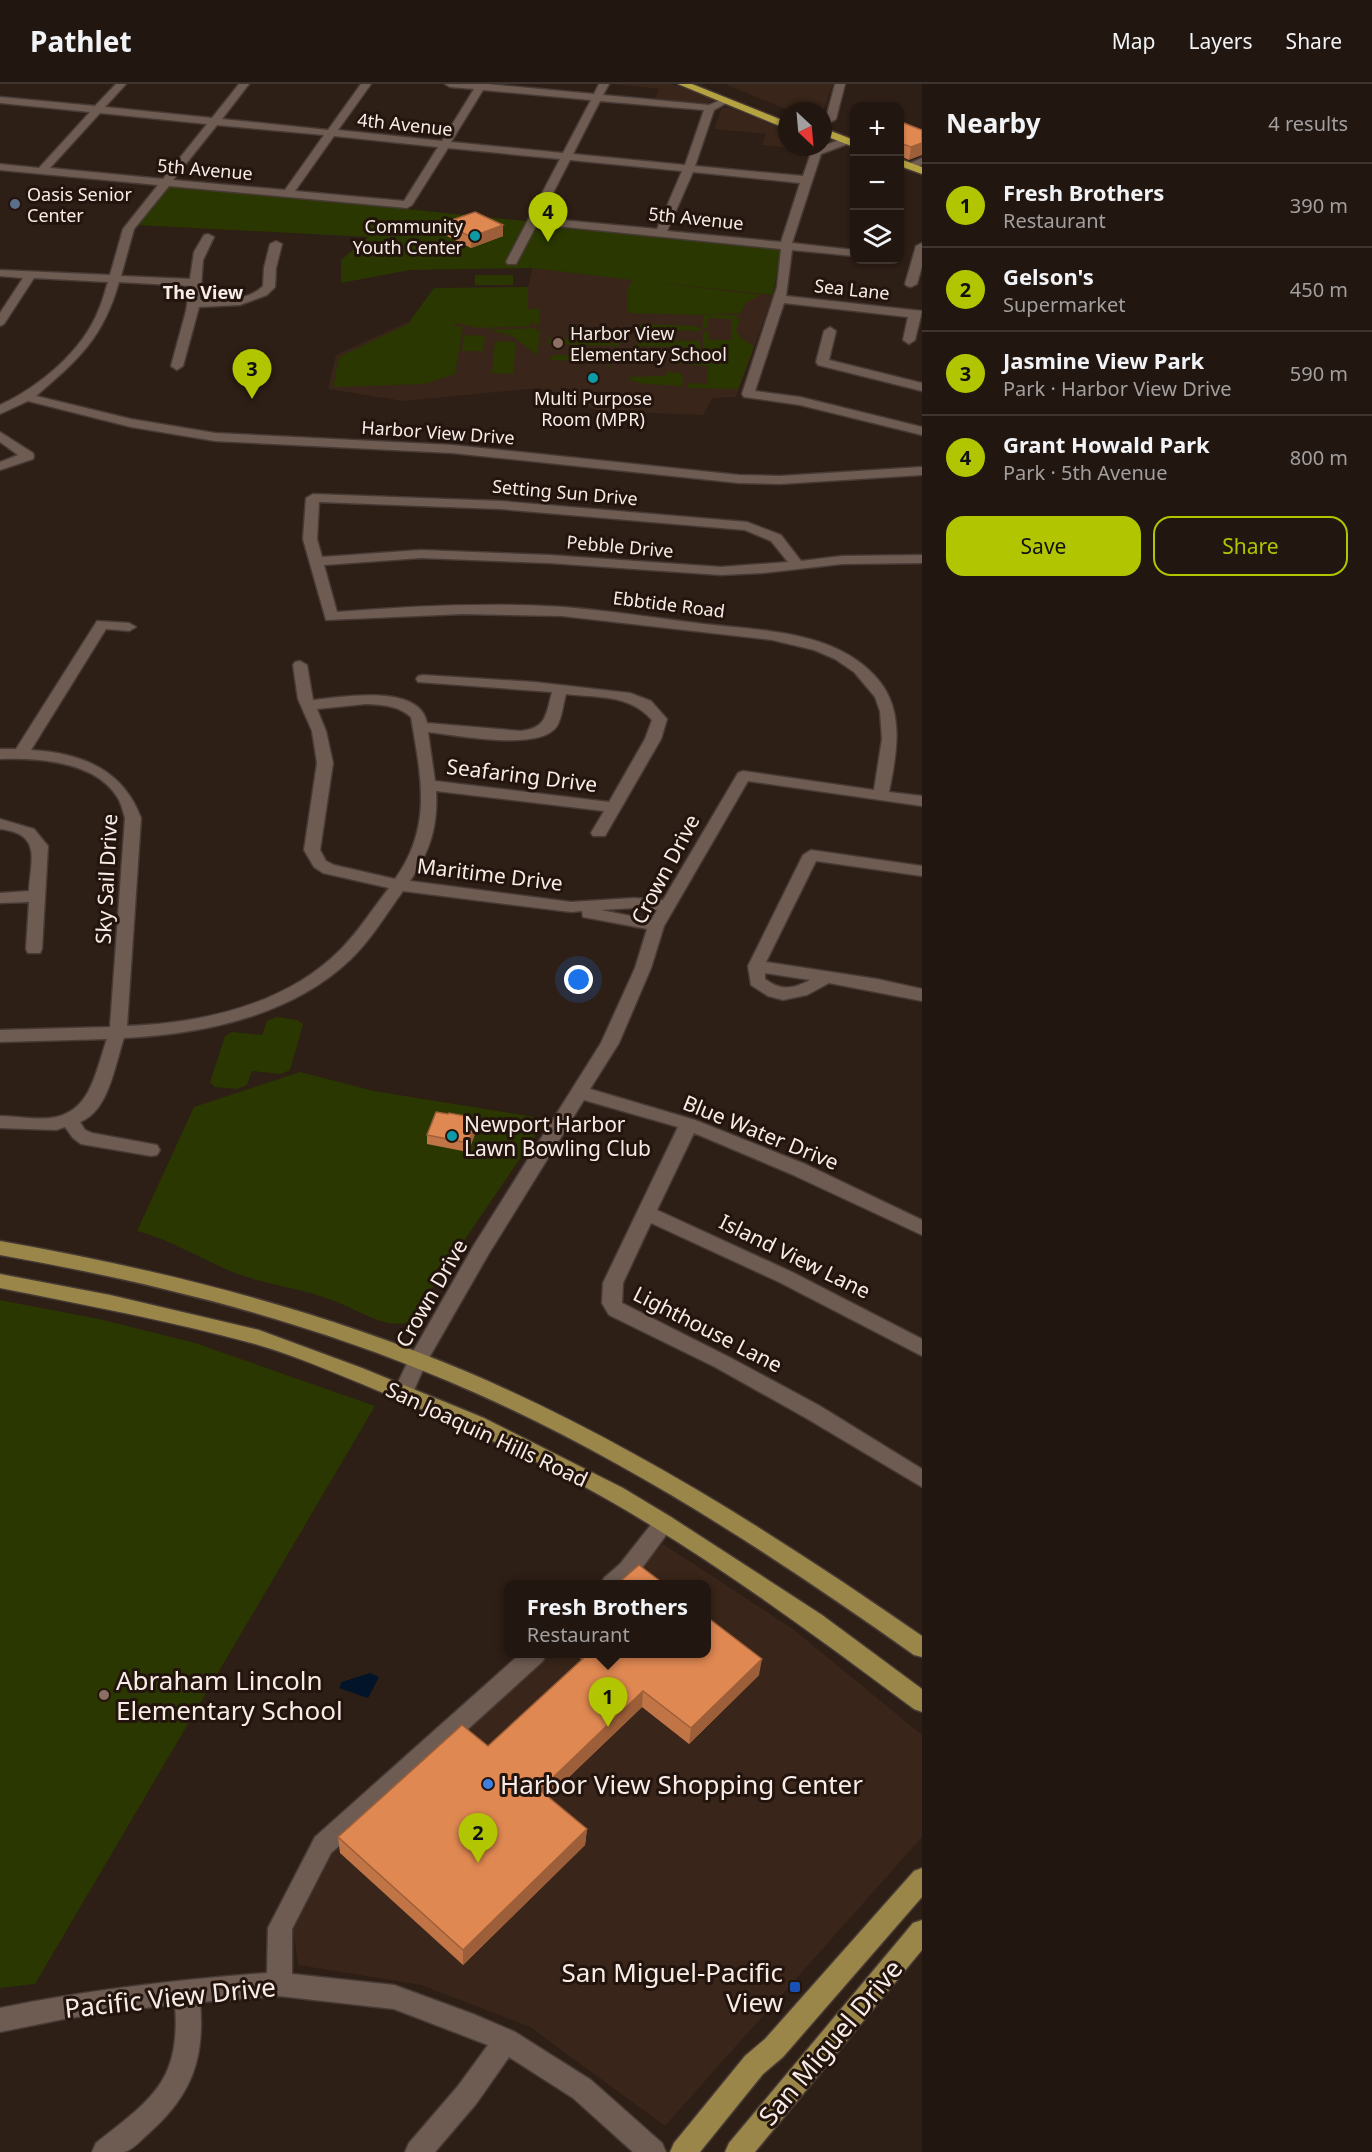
<!DOCTYPE html>
<meta charset="utf-8">
<style>
body{margin:0;font-family:"Noto Sans",sans-serif;background:#2a1f19;color:#f1f3f6}
.controls{position:absolute;right:18px;top:18px;display:grid;overflow:hidden;border-radius:12px;box-shadow:0 2px 4px #0004}
.controls button{width:54px;height:54px;display:grid;place-items:center;padding:0;border:0;border-bottom:2px solid #3f3530;background:#221610;color:#f1f3f6;font:30px sans-serif}
.compass{position:absolute;left:778px;top:18px;width:54px;height:54px;border-radius:50%;background:#221610;box-shadow:0 2px 4px #0004;rotate:154deg}
.you{position:absolute;left:579px;top:896px;width:21px;height:21px;margin:-15px;border:4px solid #fff;border-radius:50%;background:#1a73e8;box-shadow:0 0 0 9px #1a73e833}
.badge{display:grid;place-items:center;width:39px;height:39px;border-radius:50%;background:#b1c500;color:#111;font-size:20px;font-weight:700}
.pin{position:absolute;translate:-50% -50px;filter:drop-shadow(0 2px 3px #0008)}
.pin::after{content:'';position:absolute;top:32px;width:21px;height:18px;background:inherit;clip-path:polygon(0 0,100% 0,50% 100%)}
.popup{position:absolute;left:504px;top:1496px;width:207px;height:78px;box-sizing:border-box;display:grid;place-content:center;border-radius:12px;background:#221610;filter:drop-shadow(0 2px 4px #0005);font-size:20px;white-space:nowrap;color:#a29f9f}
.popup b{font-size:22px;color:#f1f3f6}
.popup::after{content:'';position:absolute;left:50%;top:100%;margin-left:-12px;border:12px solid transparent;border-top-color:#221610}
.list{margin:0;padding:0;list-style:none}
h2{display:flex;justify-content:space-between;align-items:center;height:78px;margin:0;padding:0 24px;font-size:26px}
h2 small{font-size:20px;font-weight:400;color:#a29f9f}
.list li{display:grid;grid-template-columns:39px 1fr auto;gap:18px;align-items:center;box-sizing:border-box;height:84px;padding:0 24px;border-top:2px solid #3f3530}
.list b{display:block;font-size:22px;white-space:nowrap}
.list p{margin:0;font-size:20px;white-space:nowrap;color:#a29f9f}
.list em{font-size:20px;font-style:normal;color:#a29f9f}
.actions{display:flex;gap:12px;padding:18px 24px}
.actions a{flex:1;padding:14px 0;border:2px solid #b1c500;border-radius:18px;text-align:center;font-size:21px;color:#b1c500}
.actions .main{background:#b1c500;color:#111}
.icon{flex:none;width:33px;height:33px;fill:none;stroke:currentColor;stroke-width:2;stroke-linecap:round;stroke-linejoin:round}
.map{position:relative;flex:none;width:922px;height:2068px;overflow:hidden}
header{display:flex;align-items:center;gap:36px;box-sizing:border-box;height:84px;padding:0 30px;background:#221610;border-bottom:2px solid #3f3530}
header strong{font-size:28px}
nav{display:flex;gap:33px;margin-inline-start:auto;font-size:21px}
main{display:flex}
aside{flex:1;background:#221610}
.map>svg:first-child{display:block}
.built{fill:#392519}
.green{fill:#2a3700}
.water{fill:#021429}
.lines{fill:none;stroke-linecap:round;stroke-linejoin:round}
.minor-casing{stroke:#473a35;stroke-width:3}
.major-casing{stroke:#473a35;stroke-width:3}
.highway-casing{stroke:#473a35;stroke-width:3}
.minor{fill:#6e5c53;fill-rule:evenodd}
.major{fill:#998648;fill-rule:evenodd}
.highway{fill:#b5a241;fill-rule:evenodd}
.wall{fill:#c17547}
.shaded-wall{fill:#9d5f39}
.building{fill:#e08852;stroke:#9d5f39;stroke-width:1.5}
.service-dot{fill:#5c6f8a;stroke:#23150d;stroke-width:2}
.culture-dot{fill:#0f9aa8;stroke:#23150d;stroke-width:2}
.education-dot{fill:#8d6e63;stroke:#23150d;stroke-width:2}
.shop-dot{fill:#3f7fe0;stroke:#23150d;stroke-width:2}
.transit-dot{fill:#1a4fb4;stroke:#23150d;stroke-width:2}
.labels{text-anchor:middle;dominant-baseline:central;stroke-width:6;stroke-linejoin:round;paint-order:stroke}
.far-street-label{font-size:18px;fill:#f7ece7;stroke:#23150d}
.far-poi-label{font-size:18px;fill:#f7ece7;stroke:#23150d;text-anchor:start}
.far-neighbourhood-label{font-size:18px;font-weight:bold;fill:#f7ece7;stroke:#23150d}
.street-label{font-size:21px;fill:#f7ece7;stroke:#23150d}
.poi-label{font-size:21px;fill:#f7ece7;stroke:#23150d;text-anchor:start}
.near-poi-label{font-size:26px;fill:#f7ece7;stroke:#23150d;text-anchor:start}
.near-street-label{font-size:26px;fill:#f7ece7;stroke:#23150d}
</style>
<header>
<strong>Pathlet</strong>
<nav><a>Map</a><a>Layers</a><a>Share</a></nav>
</header>
<main>
<div class="map">
<svg width="922" height="2068" viewBox="0 0 922 2068">
<rect width="100%" height="100%" fill="#2d1e16"/>
<g class="built">
<polygon points="613,0 672,0 715,16 703,21 654,17 659,5"/>
<polygon points="725,0 833,0 823,27 790,27"/>
<polygon points="728,23 787,47 787,63 818,63 811,66 762,61 766,50 714,45 722,24"/>
<polygon points="532,184 773,211 736,313 712,314 703,331 598,327 539,304 403,317 328,305 336,271 412,236 434,204 528,203"/>
<polygon points="663,1460 793,1545 922,1651 922,1753 665,2042 530,1943 421,1901 298,1881 293,1846 333,1768 547,1570 707,1570 707,1500 622,1500"/>
</g>
<g class="green">
<polygon points="170,101 782,163 773,211 634,196 761,211 745,219 741,229 700,231 628,229 628,205 632,196 532,184 410,186 341,199 341,176 368,153 137,141"/>
<rect x="475" y="191" width="38" height="10"/>
<polygon points="528,203 528,225 540,225 539,241 531,238 529,239 534,242 479,244 456,239 453,242 463,243 455,290 424,300 333,303 339,273 412,238 409,238 434,204"/>
<polygon points="705,231 737,231 737,234 740,236 736,246 739,252 754,263 738,305 688,304 687,299 708,300 708,282 671,279 672,275 697,275 703,265 703,247 708,247 709,256 731,256 731,235 708,234 708,244 703,244 703,232"/>
<polygon points="640,240 695,242 701,244 700,247 633,245 640,243"/>
<polygon points="534,244 540,248 537,271 512,252 488,246"/>
<polygon points="464,251 485,252 483,267 462,267"/>
<polygon points="549,254 608,256 604,259 620,259 620,262 548,260"/>
<polygon points="639,256 700,257 701,264 633,262 638,260"/>
<polygon points="495,257 516,258 513,290 492,289"/>
<polygon points="554,271 620,272 619,278 609,277 609,284 606,278 551,276 549,274"/>
<polygon points="666,288 682,289 683,302 644,300 629,296 630,293 665,292"/>
<polygon points="276,933 297,936 303,940 290,986 281,990 252,987 247,1001 237,1005 215,1003 210,998 225,952 232,948 262,951 267,937"/>
<path d="M 300,988 L 374,1007 L 547,1035 L 408,1239 C 381,1244 357,1225 334,1217 C 302,1204 267,1201 235,1189 C 202,1176 172,1156 137,1147 L 194,1023 Z"/>
<polygon points="0,1216 99,1235 195,1259 375,1322 35,1900 0,1904"/>
</g>
<polygon class="water" points="370,1589 379,1593 368,1614 339,1604 342,1598"/>
<g class="lines">
<g class="minor-casing">
<g id="minor">
<path d="M 116,0 L 126,0 L 105,23 L 212,34 L 239,0 L 249,0 L 222,35 L 328,46 L 361,0 L 371,0 L 338,46 L 442,57 L 474,5 L 450,3 L 445,0 L 487,0 L 594,10 L 599,0 L 609,0 L 603,11 L 709,21 L 725,14 L 730,17 L 714,26 L 695,82 L 803,92 L 812,66 L 842,55 L 850,55 L 850,59 L 821,70 L 792,159 L 854,166 L 854,172 L 792,166 L 786,212 L 922,227 L 915,256 L 909,260 L 903,256 L 908,233 L 784,219 L 755,307 L 800,313 L 922,343 L 922,351 L 800,321 L 744,313 L 742,310 L 777,203 L 781,165 L 537,140 L 516,180 L 508,180 L 506,178 L 560,75 L 448,64 L 412,121 L 407,124 L 169,102 L 134,145 L 121,192 L 190,195 L 194,168 L 204,151 L 208,150 L 214,153 L 203,176 L 200,216 C 221,215 247,218 263,202 L 264,184 L 270,160 L 276,157 L 282,160 L 276,184 L 275,203 L 267,211 L 240,221 L 199,223 L 183,282 L 177,286 L 171,282 L 186,227 L 190,202 L 119,198 C 103,254 79,275 36,312 L 131,335 L 215,349 L 452,361 L 739,391 L 780,392 L 922,383 L 922,391 L 780,400 L 739,399 L 452,369 L 215,357 L 131,343 L 28,317 L 0,330 L 0,321 C 39,303 83,267 99,225 C 103,216 105,207 108,198 L 34,194 L 4,240 L 0,242 L 0,229 L 23,194 L 0,192 L 0,186 L 110,191 L 123,145 L 158,101 L 0,86 L 0,80 L 39,84 L 90,28 L 0,19 L 0,13 L 95,22 ZM 483,6 L 591,16 L 563,69 L 451,58 ZM 600,17 L 704,26 L 685,81 L 573,70 ZM 100,29 L 207,40 L 163,95 L 50,84 ZM 217,41 L 324,51 L 285,106 L 173,96 ZM 334,52 L 438,63 L 404,117 L 295,107 ZM 570,76 L 682,87 L 657,145 L 540,134 ZM 693,88 L 800,99 L 781,158 L 667,147 Z"/>
<polygon points="835,0 845,0 836,35 823,43 823,36 826,34"/>
<polygon points="922,74 922,81 908,85 903,82"/>
<polygon points="922,159 922,182 917,200 911,203 907,202 905,200 916,162"/>
<polygon points="830,243 836,247 829,276 922,299 922,307 818,281 816,278 824,247"/>
<polygon points="0,348 33,369 34,372 33,375 0,386 0,378 18,371 0,358"/>
<path d="M 313,410 L 500,417 L 747,438 L 781,451 L 801,477 L 842,472 L 922,471 L 922,479 L 842,480 L 763,489 L 721,491 L 549,479 L 421,474 L 324,481 L 337,528 C 412,522 488,518 564,523 C 611,527 657,534 704,540 C 764,547 840,547 880,598 C 905,630 896,672 889,708 L 922,712 L 922,722 L 748,697 L 664,842 L 651,884 L 619,959 L 590,1005 L 695,1036 L 805,1080 L 922,1136 L 922,1151 L 791,1090 L 694,1049 L 657,1126 L 792,1188 L 922,1255 L 922,1272 L 779,1198 L 651,1139 L 623,1199 L 622,1219 L 729,1273 L 820,1322 L 922,1385 L 922,1403 L 806,1334 L 715,1283 L 609,1231 L 602,1219 L 603,1199 L 678,1043 L 584,1016 L 488,1171 L 426,1279 L 410,1315 L 403,1317 L 396,1315 L 393,1309 L 410,1273 L 474,1161 L 601,959 L 635,884 L 647,845 L 583,833 L 582,827 L 571,828 L 403,807 C 386,830 371,856 350,876 C 291,932 203,950 124,954 C 115,980 109,1027 80,1038 L 85,1046 L 92,1049 L 157,1061 L 160,1066 L 157,1071 L 151,1072 L 81,1060 L 73,1054 L 65,1043 L 56,1046 L 0,1044 L 0,1032 C 17,1032 40,1037 56,1033 C 92,1025 96,985 107,955 L 0,958 L 0,946 L 110,943 L 125,734 C 123,728 122,722 119,716 C 98,677 39,674 0,675 L 0,665 L 16,665 L 97,537 L 129,539 L 136,543 L 129,547 L 106,545 L 31,666 C 81,669 123,685 141,734 L 127,942 C 202,939 286,921 341,865 C 359,847 373,824 389,804 L 323,789 L 314,783 L 304,766 L 317,679 L 312,647 L 298,615 L 293,581 L 295,578 L 300,577 L 307,581 L 313,616 C 341,613 420,599 427,639 L 521,647 C 547,644 546,630 552,608 L 418,598 L 416,595 L 418,592 L 423,591 L 534,598 L 630,609 L 651,617 L 667,635 L 661,655 L 605,752 L 593,752 L 591,749 L 604,727 L 436,707 C 438,742 430,768 410,797 L 571,818 L 634,814 L 663,816 L 738,689 L 743,687 L 874,706 L 882,655 L 880,627 L 875,613 L 854,588 L 835,575 L 814,566 L 772,556 L 562,532 L 463,530 L 326,536 L 303,455 L 306,414 ZM 319,418 L 500,425 L 745,446 L 771,457 L 788,478 L 721,483 L 549,471 L 421,466 L 322,473 L 317,455 ZM 566,610 C 599,614 629,610 652,636 L 645,655 L 609,718 L 435,697 L 428,648 C 456,651 541,668 557,642 C 562,634 563,620 566,610 ZM 366,620 C 383,621 397,621 411,633 C 421,693 433,742 395,795 L 334,781 L 326,777 L 320,766 L 333,679 L 326,647 L 317,625 ZM 634,824 L 657,826 L 651,836 L 601,826 Z"/>
<path d="M 0,735 L 34,745 L 48,762 L 42,865 L 40,869 L 28,869 L 26,865 L 29,818 L 0,819 L 0,809 L 29,807 C 31,775 42,750 0,745 Z"/>
<path d="M 811,766 L 922,782 L 922,792 L 816,777 L 766,878 L 877,895 L 922,905 L 922,917 L 829,899 L 807,911 L 783,916 L 768,912 L 751,901 L 748,882 L 803,771 ZM 765,889 L 810,896 C 793,905 781,907 765,895 Z"/>
<polygon points="664,1430 671,1433 675,1439 636,1492 626,1500 601,1500 604,1494 620,1480 657,1433"/>
<path d="M 520,1570 L 546,1570 L 543,1577 L 331,1769 L 292,1845 L 292,1890 L 394,1901 L 473,1930 L 515,1948 L 591,1996 L 662,2059 L 666,2068 L 633,2068 L 573,2014 L 509,1973 L 476,2020 L 435,2068 L 405,2068 L 409,2059 L 458,2002 L 488,1961 L 394,1925 L 279,1912 L 200,1918 C 205,1974 192,2011 149,2049 C 143,2054 133,2066 124,2068 C 114,2068 102,2068 92,2068 L 96,2059 C 152,2015 181,1997 175,1920 L 69,1934 L 0,1948 L 0,1924 C 88,1906 177,1896 267,1889 L 268,1844 L 315,1753 Z"/>
</g>
</g>
<g class="major-casing">
<g id="major">
<path d="M 0,1157 C 158,1185 316,1224 465,1287 C 627,1356 778,1452 922,1552 L 922,1573 L 914,1571 C 767,1467 614,1367 448,1297 C 304,1236 153,1198 0,1171 Z"/>
<path d="M 0,1190 L 110,1211 L 259,1246 L 362,1284 L 484,1334 L 623,1404 L 671,1433 L 822,1531 L 922,1605 L 922,1628 L 914,1625 C 816,1552 716,1478 610,1417 C 542,1378 470,1346 398,1315 C 351,1296 303,1274 255,1260 C 171,1237 85,1221 0,1204 Z"/>
<polygon points="922,1784 922,1813 783,1973 763,1990 700,2068 670,2068 674,2059 745,1972 765,1955 914,1787"/>
<polygon points="922,1836 922,1866 755,2068 725,2068 729,2059 913,1839"/>
</g>
</g>
<g class="highway-casing">
<g id="highway">
<polygon points="678,0 692,0 787,38 787,45"/>
<polygon points="823,44 854,56 854,63 823,51"/>
<polygon points="900,75 922,83 922,90 900,82"/>
</g>
</g>
<use href="#minor" class="minor"/>
<use href="#major" class="major"/>
<use href="#highway" class="highway"/>
</g>
<g class="wall">
<polygon points="900,41 922,46 909,76 900,72"/>
<polygon points="443,139 503,141 503,152 471,164 443,150"/>
<polygon points="448,1030 471,1033 471,1035 477,1045 468,1068 427,1060 427,1051"/>
<polygon points="575,1569 707,1569 759,1591 689,1660 642,1623 548,1713 587,1745 585,1761 463,1881 340,1769 338,1753 488,1662 582,1576"/>
</g>
<g class="shaded-wall">
<polygon points="922,59 922,71 909,76 911,63"/>
<polygon points="503,141 503,152 471,164 471,153"/>
<polygon points="477,1036 477,1045 468,1068 468,1059"/>
<polygon points="762,1575 759,1591 689,1660 691,1644"/>
<polygon points="643,1607 642,1623 539,1722 540,1706"/>
<polygon points="587,1745 585,1761 463,1881 463,1866"/>
</g>
<g class="building">
<polygon points="904,39 922,46 922,59 911,63 900,59 900,41"/>
<polygon points="475,128 503,141 471,153 443,139"/>
<polygon points="436,1028 448,1030 449,1029 471,1033 470,1035 477,1036 468,1059 427,1051"/>
<polygon points="639,1481 664,1500 617,1500"/>
<polygon points="707,1533 762,1575 691,1644 643,1607 540,1706 587,1745 463,1866 338,1753 462,1641 488,1662 589,1569 707,1569"/>
</g>
<circle class="service-dot" cx="15" cy="120" r="6"/>
<g class="culture-dot">
<circle cx="475" cy="152" r="6"/>
<circle cx="593" cy="294" r="6"/>
<circle cx="452" cy="1052" r="6"/>
</g>
<g class="education-dot">
<circle cx="558" cy="259" r="6"/>
<circle cx="104" cy="1611" r="6"/>
</g>
<circle class="shop-dot" cx="488" cy="1700" r="6"/>
<rect class="transit-dot" x="789" y="1897" width="12" height="12" rx="3"/>
<g class="labels">
<g class="far-street-label">
<text transform="translate(405 40) rotate(6)">4th Avenue</text>
<text transform="translate(205 85) rotate(5)">5th Avenue</text>
<text transform="translate(696 134) rotate(6)">5th Avenue</text>
<text transform="translate(852 205) rotate(6)">Sea Lane</text>
<text transform="translate(438 348) rotate(4)">Harbor View Drive</text>
<text transform="translate(565 408) rotate(5)">Setting Sun Drive</text>
<text transform="translate(620 462) rotate(5)">Pebble Drive</text>
<text transform="translate(669 520) rotate(7)">Ebbtide Road</text>
</g>
<g class="far-poi-label">
<text x="27" y="110">Oasis Senior<tspan x="27" dy="21">Center</tspan></text>
<text x="463" y="142" text-anchor="end">Community<tspan x="463" dy="21">Youth Center</tspan></text>
<text x="570" y="249">Harbor View<tspan x="570" dy="21">Elementary School</tspan></text>
<text x="593" y="314" text-anchor="middle">Multi Purpose<tspan x="593" dy="21">Room (MPR)</tspan></text>
</g>
<g class="far-neighbourhood-label">
<text x="203" y="208">The View</text>
</g>
<g class="street-label">
<text transform="translate(522 691) rotate(7)">Seafaring Drive</text>
<text transform="translate(665 785) rotate(-62)">Crown Drive</text>
<text transform="translate(490 790) rotate(7)">Maritime Drive</text>
<text transform="translate(106 795) rotate(-87)">Sky Sail Drive</text>
<text transform="translate(761 1048) rotate(22)">Blue Water Drive</text>
<text transform="translate(795 1172) rotate(26)">Island View Lane</text>
<text transform="translate(431 1209) rotate(-60)">Crown Drive</text>
<text transform="translate(708 1245) rotate(27)">Lighthouse Lane</text>
<text transform="translate(487 1350) rotate(25)">San Joaquin Hills Road</text>
</g>
<g class="poi-label">
<text x="464" y="1040">Newport Harbor<tspan x="464" dy="24">Lawn Bowling Club</tspan></text>
</g>
<g class="near-poi-label">
<text x="116" y="1596">Abraham Lincoln<tspan x="116" dy="30">Elementary School</tspan></text>
<text x="500" y="1700">Harbor View Shopping Center</text>
<text x="783" y="1888" text-anchor="end">San Miguel-Pacific<tspan x="783" dy="30">View</tspan></text>
</g>
<g class="near-street-label">
<text transform="translate(170 1913) rotate(-6)">Pacific View Drive</text>
<text transform="translate(830 1958) rotate(-50)">San Miguel Drive</text>
</g>
</g>
</svg>
<div class="controls">
<button>+</button>
<button>−</button>
<button><svg class="icon" aria-label="layers" viewBox="0 0 24 24"><path d="M12 4l9 5-9 5-9-5zM3 14l9 5 9-5"/></svg></button>
</div>
<svg class="compass" viewBox="-18 -18 36 36"><path d="M0-13l5 13h-10z" fill="#e53935"/><path d="M0 13l5-13h-10z" fill="#a29f9f"/></svg>
<div class="you"></div>
<div class="pin badge" style="left:608px;top:1643px">1</div>
<div class="popup"><b>Fresh Brothers</b>Restaurant</div>
<div class="pin badge" style="left:478px;top:1779px">2</div>
<div class="pin badge" style="left:252px;top:315px">3</div>
<div class="pin badge" style="left:548px;top:158px">4</div>
</div>
<aside>
<h2>Nearby<small>4 results</small></h2>
<ul class="list">
<li><span class="badge">1</span><div><b>Fresh Brothers</b><p>Restaurant</p></div><em>390 m</em></li>
<li><span class="badge">2</span><div><b>Gelson's</b><p>Supermarket</p></div><em>450 m</em></li>
<li><span class="badge">3</span><div><b>Jasmine View Park</b><p>Park · Harbor View Drive</p></div><em>590 m</em></li>
<li><span class="badge">4</span><div><b>Grant Howald Park</b><p>Park · 5th Avenue</p></div><em>800 m</em></li>
</ul>
<div class="actions"><a class="main">Save</a><a>Share</a></div>
</aside>
</main>
